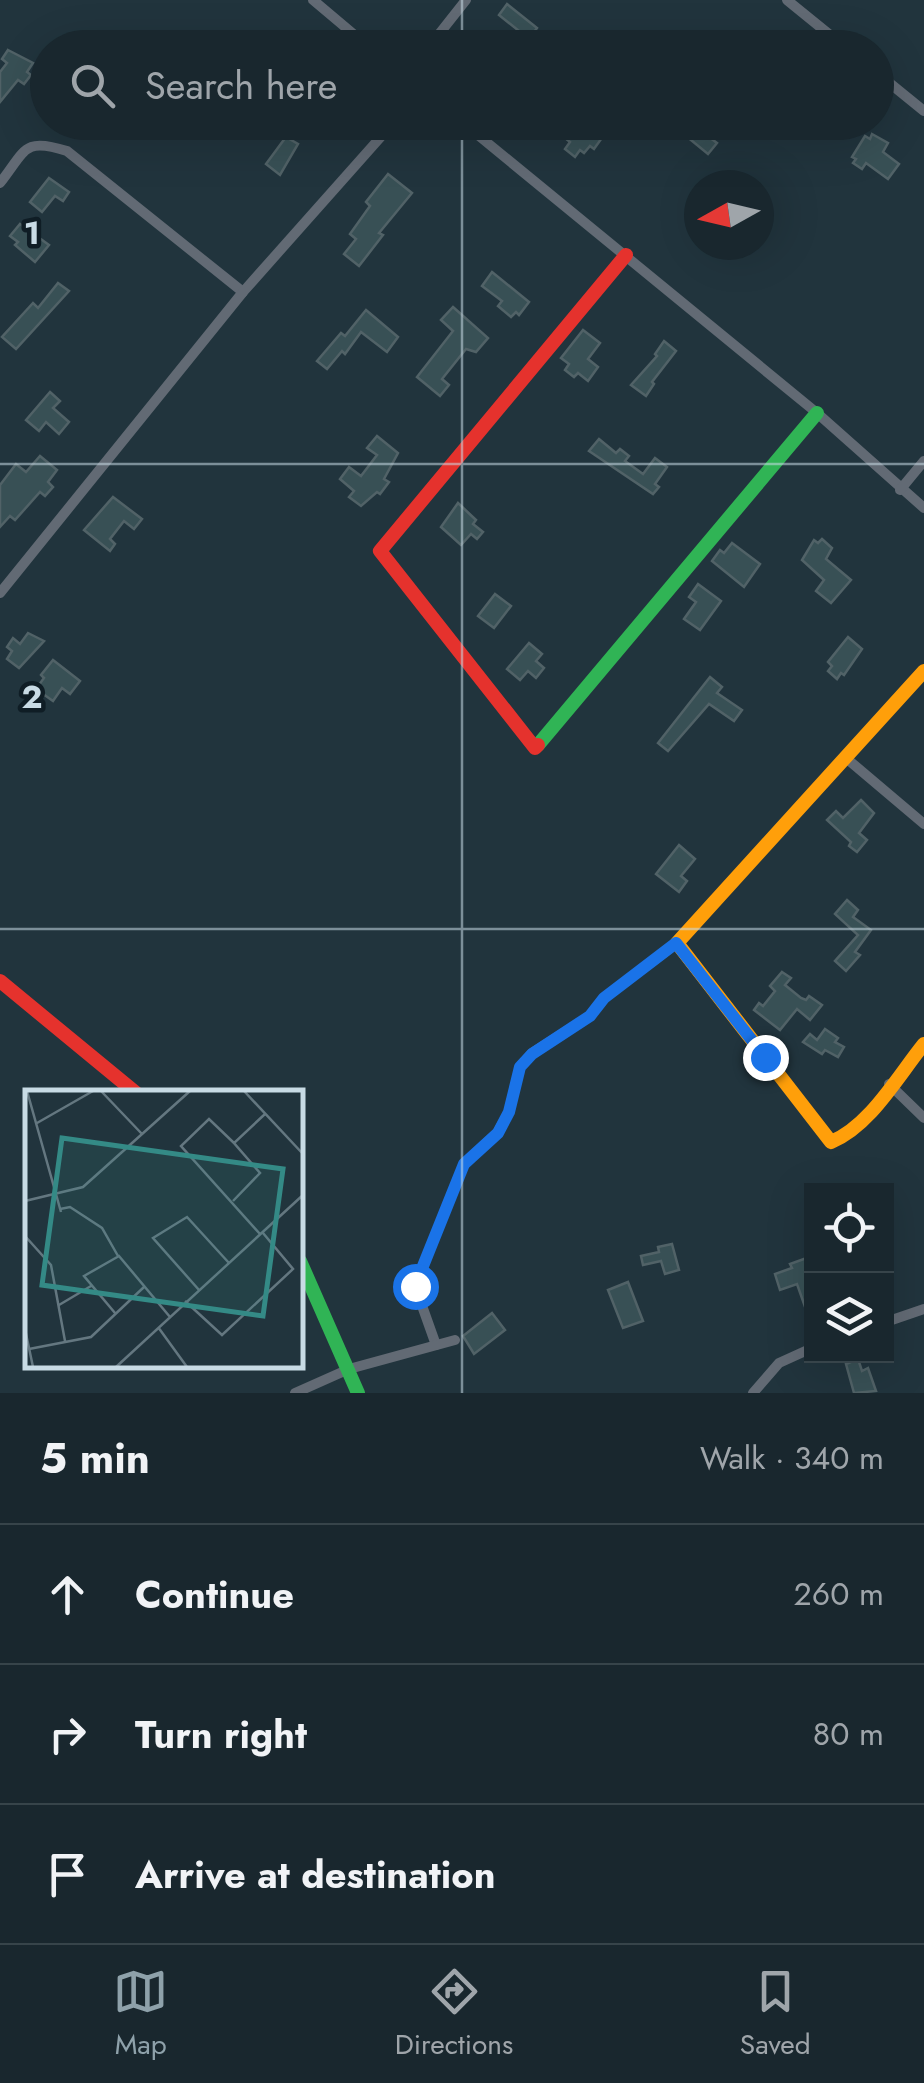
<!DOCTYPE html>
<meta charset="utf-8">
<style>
body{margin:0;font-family:Jost,sans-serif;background:#222f36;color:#f1f3f6}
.controls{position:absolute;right:30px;bottom:30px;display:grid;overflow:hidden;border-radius:0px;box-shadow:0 10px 40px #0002}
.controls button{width:90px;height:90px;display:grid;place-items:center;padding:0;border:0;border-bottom:2px solid #37444a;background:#19272e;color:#f1f3f6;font:50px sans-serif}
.compass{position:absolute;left:684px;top:170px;width:90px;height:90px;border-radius:50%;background:#19272e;box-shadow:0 10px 40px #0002;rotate:262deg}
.stop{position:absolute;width:30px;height:30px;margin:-22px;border:8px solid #1a73e8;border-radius:50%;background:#fff}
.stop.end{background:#1a73e8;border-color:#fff;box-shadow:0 2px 10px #0008}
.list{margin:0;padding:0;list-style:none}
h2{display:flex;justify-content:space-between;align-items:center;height:130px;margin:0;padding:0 40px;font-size:42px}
h2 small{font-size:32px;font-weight:400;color:#9fa5aa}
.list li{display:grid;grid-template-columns:65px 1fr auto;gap:30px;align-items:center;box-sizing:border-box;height:140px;padding:0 40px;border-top:2px solid #37444a}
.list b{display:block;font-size:38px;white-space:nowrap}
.list em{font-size:32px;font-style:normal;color:#9fa5aa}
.icon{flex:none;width:55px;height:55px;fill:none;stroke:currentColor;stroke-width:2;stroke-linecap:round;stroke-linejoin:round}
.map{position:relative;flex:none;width:924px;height:1393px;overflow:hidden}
.search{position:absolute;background:#19272e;box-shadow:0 10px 40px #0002;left:30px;right:30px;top:30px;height:110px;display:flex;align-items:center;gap:25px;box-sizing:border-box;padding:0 35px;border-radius:55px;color:#9fa5aa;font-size:38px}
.sheet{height:550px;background:#19272e}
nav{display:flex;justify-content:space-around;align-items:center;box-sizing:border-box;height:140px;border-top:2px solid #37444a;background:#19272e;font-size:28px;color:#9fa5aa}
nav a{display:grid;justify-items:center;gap:5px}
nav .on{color:#8ea1aa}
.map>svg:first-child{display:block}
.building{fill:#385055;stroke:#516267;stroke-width:2.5}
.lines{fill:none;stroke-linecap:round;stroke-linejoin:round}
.street{stroke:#626a74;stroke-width:10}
.fast{stroke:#30b455;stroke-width:14}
.slow{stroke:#ff9f0a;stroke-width:14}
.jam{stroke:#e5322d;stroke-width:14}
.route{stroke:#1a73e8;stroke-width:12}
.grid{fill:none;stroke:#c8dbe5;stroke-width:2.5;stroke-opacity:0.55}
.inset-road{fill:none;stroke:#647780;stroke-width:2.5}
.view{fill:#348a86;fill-opacity:0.15;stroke:#348a86;stroke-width:5}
.inset-edge{fill:none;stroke:#c8dbe5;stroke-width:5}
.grid-label{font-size:32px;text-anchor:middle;font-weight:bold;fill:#c8dbe5;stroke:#0f1d25;stroke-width:9;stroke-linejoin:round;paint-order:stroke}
</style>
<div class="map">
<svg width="924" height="1393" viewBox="0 0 924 1393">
<rect width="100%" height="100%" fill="#21343d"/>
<g class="building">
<polygon points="507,4 537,28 529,39 499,15"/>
<polygon points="8,50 33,63 27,72 31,75 24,84 18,80 0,102 0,72 7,63 2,59"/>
<polygon points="559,122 577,122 586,130 591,124 604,135 594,149 590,146 584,153 580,150 575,157 565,149 570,142 554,129"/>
<polygon points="669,122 689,122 717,143 708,154"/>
<polygon points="872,134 888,143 883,152 899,164 888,179 866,163 862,169 853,163 856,159 852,157 865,136 870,139"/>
<polygon points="286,137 298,144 280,175 266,164"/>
<polygon points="388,174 412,193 379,233 383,235 359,266 344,254 356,239 350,234 370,206 366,202"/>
<polygon points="49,178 69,192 63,201 55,196 42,212 30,202"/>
<polygon points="20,224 49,245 35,262 15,245 18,242 10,236"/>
<polygon points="492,272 529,302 519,315 516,312 511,317 498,306 502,301 482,286"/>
<polygon points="58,283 69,291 16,349 2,337 33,303 38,308"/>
<polygon points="453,307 488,338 476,352 466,349 442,379 449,385 440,396 417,377 453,331 441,320"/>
<polygon points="366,310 398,337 387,352 361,332 345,354 342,351 327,369 317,361 341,333 345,336"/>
<polygon points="583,330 600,343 588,359 598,367 588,381 578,373 574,377 565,370 569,364 561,358"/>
<polygon points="664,341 676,351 652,382 654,384 646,396 631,385 657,356 655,354"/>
<polygon points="50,392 60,401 53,408 69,422 59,434 46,422 39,431 26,420"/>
<polygon points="377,436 398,453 384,479 389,482 380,494 377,492 361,506 349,497 354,491 340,479 349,467 361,476 377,455 367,448"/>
<polygon points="599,439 616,453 620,449 629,456 625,461 643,474 655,458 667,467 655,484 659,487 653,494 589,451"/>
<polygon points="40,456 57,470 48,482 53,487 45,496 40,492 15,520 10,516 0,527 0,485 16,464 26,472"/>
<polygon points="113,497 142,519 134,529 124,521 110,539 115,544 110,551 84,530"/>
<polygon points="458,503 476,520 473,524 483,532 477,539 471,534 461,545 441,527"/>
<polygon points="822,539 832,548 826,559 851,580 831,603 816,591 824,580 802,560 814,540 818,543"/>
<polygon points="732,543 760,564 744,587 712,561 720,550 724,553"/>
<polygon points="698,584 721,601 700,630 684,619 696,602 689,597"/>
<polygon points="495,594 511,606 494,628 478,616"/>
<polygon points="28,633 44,641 19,668 7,659 12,651 7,647 13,638 20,644"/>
<polygon points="848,637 862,649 844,675 841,673 837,679 828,671 832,666 828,662"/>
<polygon points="529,643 542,654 536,661 544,668 536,678 528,671 520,680 507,669"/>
<polygon points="53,660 80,681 70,694 62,688 53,701 36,689 44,678 41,675"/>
<polygon points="710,677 722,687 717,693 742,710 734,721 709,704 668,751 658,743"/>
<polygon points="861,800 874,813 859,833 867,840 857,852 849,846 851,842 827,820 836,811 843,818"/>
<polygon points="679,845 695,859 681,876 687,881 679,892 656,874"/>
<polygon points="847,900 858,910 853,917 871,930 855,952 860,955 846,971 835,961 858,935 835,914"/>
<polygon points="782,972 791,978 785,985 801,998 806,1000 809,996 822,1005 810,1020 797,1009 780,1030 754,1010 759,1003 763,1006 775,991 770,986"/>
<polygon points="825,1029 838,1038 835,1042 844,1047 838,1057 825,1050 822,1054 803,1042 810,1034 817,1040"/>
<polygon points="672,1244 679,1270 665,1274 661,1261 643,1265 641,1256 659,1252 658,1247"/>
<polygon points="812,1256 812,1321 810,1321 797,1284 780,1290 775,1274 792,1268 790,1264"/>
<polygon points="628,1282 643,1321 623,1328 608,1290"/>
<polygon points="492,1313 505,1330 474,1354 463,1336"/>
<polygon points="858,1359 862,1371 868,1368 876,1391 854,1393 846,1364"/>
</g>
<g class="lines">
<g class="street">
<polyline points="313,0 370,48"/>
<polyline points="787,0 846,48"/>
<polyline points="428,48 466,0"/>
<polyline points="876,72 924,111"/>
<polyline points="462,122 817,413 924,508"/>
<path d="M 0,183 C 26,150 23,137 67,151 L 243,292"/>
<polyline points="900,490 924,461"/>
<polyline points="0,593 243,292 394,122"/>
<polyline points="846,758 924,824"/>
<polyline points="889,1084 924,1118"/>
<polyline points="886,1322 924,1309"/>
<polyline points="436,1345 415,1286 464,1164 497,1133 509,1112 520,1067 532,1053 590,1016 604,998 677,943"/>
<polyline points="295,1393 349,1369 455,1340"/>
<polyline points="753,1393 779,1363 812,1348"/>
</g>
<g class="fast">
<polyline points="538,745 817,413"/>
<polyline points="300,1261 358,1393"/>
</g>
<path class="slow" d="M 924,671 L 677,943 L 831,1142 C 870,1126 898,1076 924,1044"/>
<g class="jam">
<polyline points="538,745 535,748 380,551 626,255"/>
<polyline points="0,981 136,1093"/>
</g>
</g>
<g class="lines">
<polyline class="route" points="415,1286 464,1164 498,1133 509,1112 520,1067 532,1054 590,1016 604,998 676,943 765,1057"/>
</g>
<path class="grid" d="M 462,0 L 462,48M 462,122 L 462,1393M 0,464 L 924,464M 0,929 L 924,929"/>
<g transform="translate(25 1090)">
<rect width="278" height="278" fill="#21343d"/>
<path class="inset-road" d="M 2,1 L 36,122M 76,1 L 117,44M 219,1 L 278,64M 12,33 L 68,1M 209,53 L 184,29 L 156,56 L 235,144M 0,111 L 58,97 L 165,1M 208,111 L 235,83 L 209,53 L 240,24M 35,119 L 45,117 L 77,138 L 93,166M 0,146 L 26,175 L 40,251M 174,200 L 128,148 L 162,127 L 204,173M 160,211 L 197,245 L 268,179 L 238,143M 34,215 L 66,196M 90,223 L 59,186 L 94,166 L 145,227M 133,237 L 162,277M 0,239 L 8,277M 4,259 L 66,247 L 119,197M 91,277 L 278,105"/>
<path class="view" d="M 37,48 L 258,79 L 238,226 L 17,195 Z"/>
<rect width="278" height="278" class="inset-edge"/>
</g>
<g class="grid-label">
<text x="32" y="244">1</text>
<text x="32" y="708">2</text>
</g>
</svg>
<div class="controls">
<button><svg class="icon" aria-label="locate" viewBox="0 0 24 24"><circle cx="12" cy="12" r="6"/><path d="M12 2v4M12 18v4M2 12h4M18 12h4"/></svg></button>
<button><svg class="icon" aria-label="layers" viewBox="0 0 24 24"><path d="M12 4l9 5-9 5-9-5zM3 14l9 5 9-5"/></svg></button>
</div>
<svg class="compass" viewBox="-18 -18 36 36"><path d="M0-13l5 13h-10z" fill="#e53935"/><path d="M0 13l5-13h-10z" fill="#9fa5aa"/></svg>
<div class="stop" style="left:415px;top:1286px"></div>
<div class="stop end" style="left:765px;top:1057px"></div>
<div class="search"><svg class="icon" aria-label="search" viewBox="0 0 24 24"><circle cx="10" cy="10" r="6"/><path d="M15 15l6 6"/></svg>Search here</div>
</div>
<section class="sheet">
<h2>5 min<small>Walk · 340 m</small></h2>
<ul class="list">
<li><svg class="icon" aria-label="ahead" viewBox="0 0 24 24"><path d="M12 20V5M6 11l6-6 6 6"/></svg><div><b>Continue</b></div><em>260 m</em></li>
<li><svg class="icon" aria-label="right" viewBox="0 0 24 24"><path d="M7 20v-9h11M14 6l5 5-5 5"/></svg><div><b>Turn right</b></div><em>80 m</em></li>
<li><svg class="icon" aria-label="arrive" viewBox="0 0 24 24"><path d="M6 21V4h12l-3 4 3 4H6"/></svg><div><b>Arrive at destination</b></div></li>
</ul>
</section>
<nav>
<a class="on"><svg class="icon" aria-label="map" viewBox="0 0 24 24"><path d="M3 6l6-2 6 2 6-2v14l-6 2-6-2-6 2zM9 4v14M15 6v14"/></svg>Map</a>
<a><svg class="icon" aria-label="directions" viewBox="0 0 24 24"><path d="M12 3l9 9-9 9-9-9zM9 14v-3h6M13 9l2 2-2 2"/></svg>Directions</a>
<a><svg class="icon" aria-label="saved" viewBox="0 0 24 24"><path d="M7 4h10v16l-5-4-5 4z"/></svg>Saved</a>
</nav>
